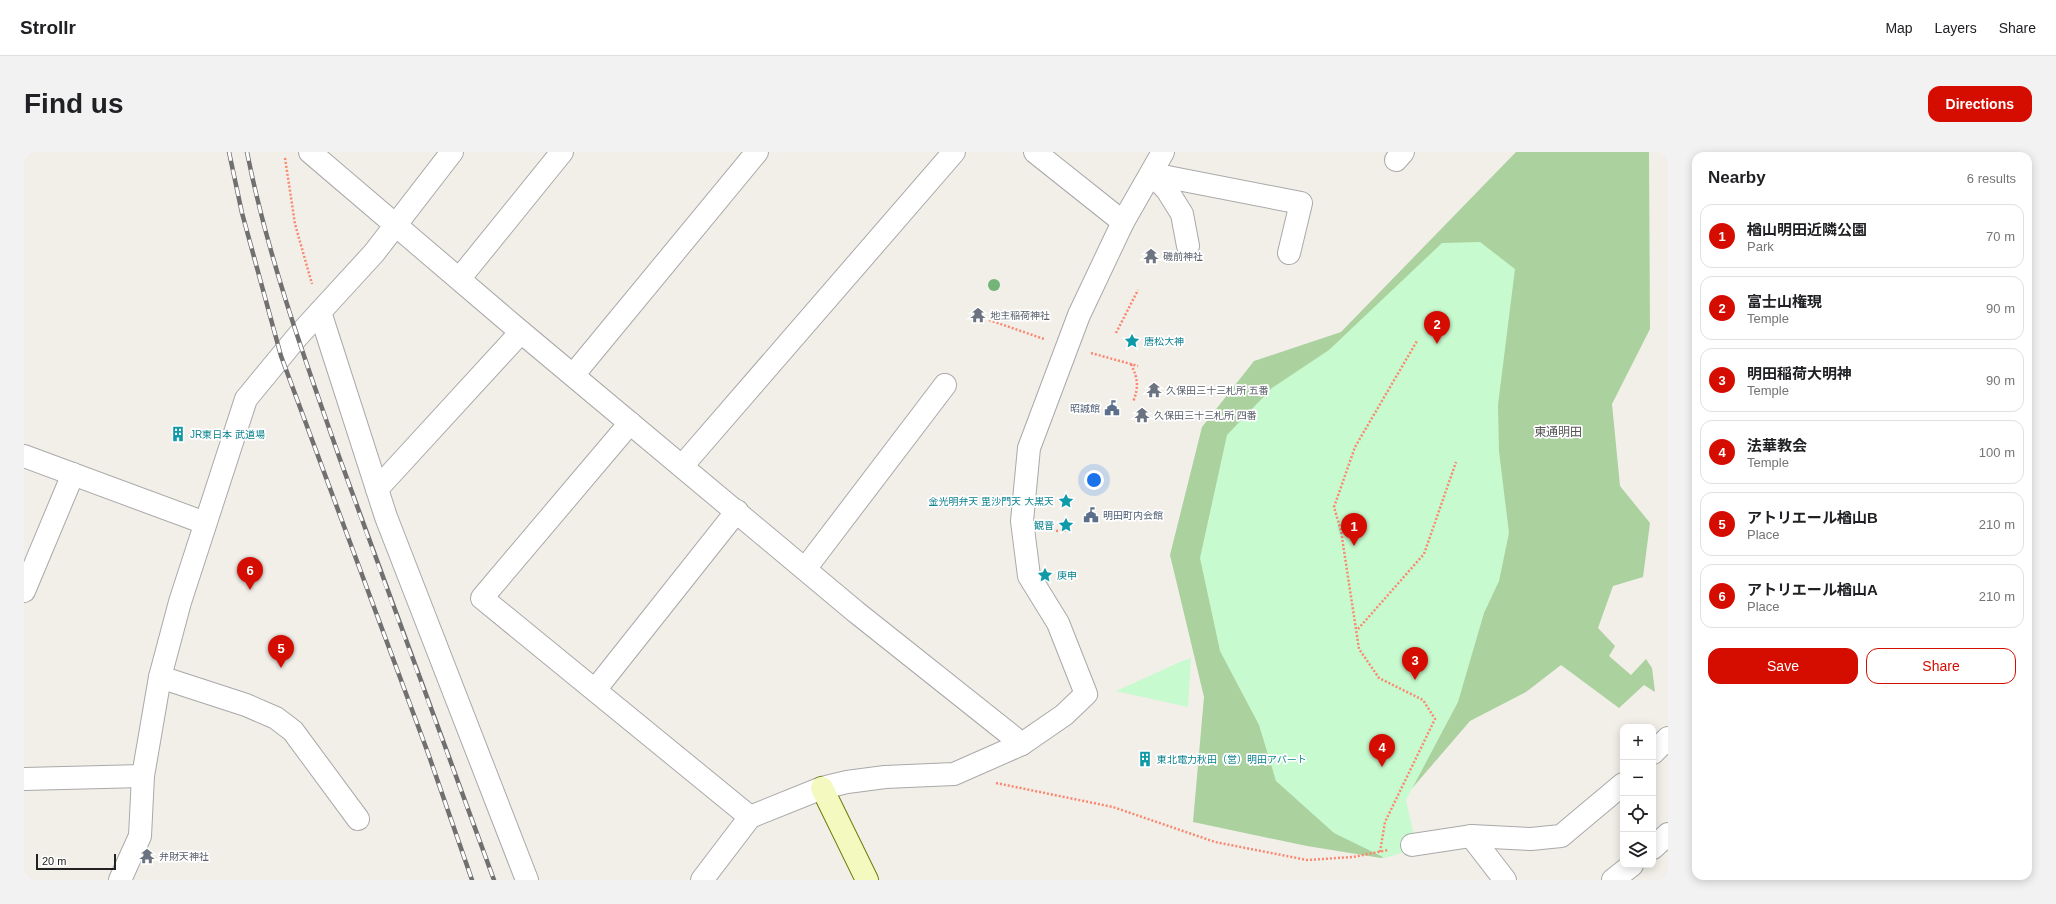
<!DOCTYPE html>
<meta charset="utf-8">
<style>
body{margin:0;font-family:Arial,"Noto Sans JP",sans-serif;background:#f2f2f2;color:#202124}
.controls{position:absolute;right:12px;bottom:12px;display:grid;overflow:hidden;border-radius:8px;box-shadow:0 2px 10px #0003}
.controls button{width:36px;height:36px;display:grid;place-items:center;padding:0;border:0;border-bottom:1px solid #e0e0e0;background:#fff;color:#202124;font:20px sans-serif}
.scale{position:absolute;left:12px;bottom:10px;width:80px;box-sizing:border-box;padding-left:4px;border:2px solid #222;border-top:0;font-size:11px;line-height:14px;white-space:nowrap;color:#222;-webkit-text-stroke:3px #fff;paint-order:stroke}
.you{position:absolute;left:1070px;top:328px;width:14px;height:14px;margin:-10px;border:3px solid #fff;border-radius:50%;background:#1a73e8;box-shadow:0 0 0 6px #1a73e833}
.badge{display:grid;place-items:center;width:26px;height:26px;border-radius:50%;background:#d40d00;color:#fff;font-size:13px;font-weight:700}
.pin{position:absolute;translate:-50% -33px;filter:drop-shadow(0 1px 2px #0008)}
.pin::after{content:'';position:absolute;top:21px;width:14px;height:12px;background:inherit;clip-path:polygon(0 0,100% 0,50% 100%)}
.list{margin:0;padding:0;list-style:none}
h2{display:flex;justify-content:space-between;align-items:center;height:52px;margin:0;padding:0 16px;font-size:17px}
h2 small{font-size:13px;font-weight:400;color:#757577}
.list li{display:grid;grid-template-columns:26px 1fr auto;gap:12px;align-items:center;box-sizing:border-box;height:64px;margin:0 8px 8px;padding:0 8px;border:1px solid #e0e0e0;border-radius:12px}
.list b{display:block;font-size:15px;white-space:nowrap}
.list p{margin:0;font-size:13px;white-space:nowrap;color:#757577}
.list em{font-size:13px;font-style:normal;color:#757577}
.actions{display:flex;gap:8px;padding:12px 16px}
.actions a{flex:1;padding:9px 0;border:1px solid #d40d00;border-radius:12px;text-align:center;font-size:14px;color:#d40d00}
.actions .main{background:#d40d00;color:#fff}
.icon{flex:none;width:22px;height:22px;fill:none;stroke:currentColor;stroke-width:2;stroke-linecap:round;stroke-linejoin:round}
.map{position:relative;flex:none;width:1644px;height:728px;overflow:hidden;border-radius:12px}
header{display:flex;align-items:center;gap:24px;box-sizing:border-box;height:56px;padding:0 20px;background:#fff;border-bottom:1px solid #e0e0e0}
header strong{font-size:19px}
nav{display:flex;gap:22px;margin-inline-start:auto;font-size:14px}
.intro{display:flex;align-items:center;justify-content:space-between;box-sizing:border-box;height:96px;padding:0 24px}
h1{margin:0;font-size:28px}
.button{padding:10px 18px;border-radius:12px;background:#d40d00;color:#fff;font-size:14px;font-weight:700}
main{display:flex;gap:24px;padding:0 24px}
aside{flex:1;background:#fff;border-radius:12px;box-shadow:0 2px 10px #0003}
.map>svg:first-child{display:block}
.forest{fill:#aad19e}
.park{fill:#c8facf}
.lines{fill:none;stroke-linecap:round;stroke-linejoin:round}
.street-casing{stroke:#a9a9a9;stroke-width:24}
.secondary-casing{stroke:#697d05;stroke-width:24}
.path{stroke:#fa8871;stroke-width:2.5;stroke-dasharray:2 2;stroke-linecap:butt}
.street{stroke:#fff;stroke-width:22}
.secondary{stroke:#f4fabf;stroke-width:22}
.rail-casing{stroke:#707070;stroke-width:4.5}
.rail{stroke:#fff;stroke-width:3;stroke-dasharray:9;stroke-linecap:butt}
.tree{fill:#74b479}
.labels{text-anchor:middle;dominant-baseline:central;stroke-width:3.5;stroke-linejoin:round;paint-order:stroke}
.worship-label{font-size:10px;fill:#5b616d;stroke:#fff;text-anchor:start}
.culture-label{font-size:10px;fill:#0d838f;stroke:#fff;text-anchor:start}
.service-label{font-size:10px;fill:#4e5e75;stroke:#fff;text-anchor:end}
.quarter-label{font-size:12px;fill:#555;stroke:#fff}
</style>
<header>
<strong>Strollr</strong>
<nav><a>Map</a><a>Layers</a><a>Share</a></nav>
</header>
<div class="intro"><h1>Find us</h1><a class="button">Directions</a></div>
<main>
<div class="map">
<svg width="1644" height="728" viewBox="0 0 1644 728">
<rect width="100%" height="100%" fill="#f2efe9"/>
<polygon class="forest" points="1492,0 1625,0 1626,177 1588,252 1596,334 1626,371 1619,425 1589,434 1574,476 1591,494 1585,504 1607,523 1622,507 1628,516 1631,540 1620,533 1595,556 1537,513 1502,540 1446,569 1378,648 1380,699 1357,706 1283,694 1169,670 1180,545 1146,403 1178,275 1230,209 1317,180"/>
<g class="park">
<polygon points="1456,90 1491,117 1474,253 1475,299 1485,381 1475,429 1460,461 1434,550 1382,648 1392,693 1383,699 1361,706 1310,681 1252,629 1235,573 1196,499 1176,406 1203,283 1248,236 1305,198 1418,91"/>
<polygon points="1167,506 1164,555 1092,539 1156,510"/>
</g>
<g class="lines">
<g class="street-casing">
<g id="street">
<polyline points="286,0 497,180 832,460 998,592"/>
<polyline points="1011,0 1099,70"/>
<polyline points="1372,8 1379,0"/>
<polyline points="1128,22 1277,51 1265,101"/>
<polyline points="1128,22 1143,38 1158,62 1164,94"/>
<polyline points="436,126 538,0"/>
<polyline points="296,160 362,365 503,728"/>
<polyline points="550,222 733,0"/>
<polyline points="606,271 458,446 726,665"/>
<polyline points="0,304 181,371"/>
<polyline points="659,313 930,0"/>
<polyline points="353,337 497,180"/>
<polyline points="781,417 921,233"/>
<polyline points="0,439 49,322"/>
<polyline points="136,525 222,553 252,566 269,579 334,667"/>
<polyline points="571,538 713,359"/>
<polyline points="1629,601 1644,586"/>
<polyline points="0,627 119,624"/>
<polyline points="1447,684 1481,728"/>
<polyline points="1388,693 1447,684 1507,687 1537,684 1599,632"/>
<polyline points="1629,696 1644,682"/>
<polyline points="96,728 116,684 119,624 136,525 156,450 222,247 273,185 350,101 428,0"/>
<polyline points="678,728 726,665 798,636 823,630 861,625 930,622 998,592 1040,563 1062,542 1034,471 1005,424 998,369 1005,296 1055,163 1099,70 1139,0"/>
<polyline points="1589,728 1608,713"/>
</g>
</g>
<g class="secondary-casing">
<polyline id="secondary" points="798,636 843,728"/>
</g>
<g class="path">
<polyline points="261,6 271,72 288,132"/>
<polyline points="965,168 1020,187"/>
<polyline points="1092,181 1114,138"/>
<polyline points="1067,201 1114,214"/>
<path d="M 1107,212 C 1114,227 1115,235 1109,250"/>
<polyline points="1032,379 1044,378"/>
<polyline points="1334,477 1400,402 1432,310"/>
<polyline points="972,631 1089,655 1191,690 1283,708 1329,705 1364,698"/>
<polyline points="1356,700 1361,670 1411,567 1399,548 1355,526 1335,497 1317,379 1310,355 1331,295 1393,189"/>
</g>
<use href="#street" class="street"/>
<use href="#secondary" class="secondary"/>
<g class="rail-casing">
<g id="rail">
<polyline points="205,0 218,61 257,204 404,601 448,728"/>
<path d="M 223,0 C 244,106 281,208 317,310 C 367,450 419,589 470,728"/>
</g>
</g>
<use href="#rail" class="rail"/>
</g>
<circle class="tree" cx="970" cy="133" r="6"/>
<defs>
<g id="temple-bare" transform="scale(1.2)"><path d="M0-6L5-2H3V0L6.5 2.5H4V6H1.5V3h-3V6H-4V2.5H-6.5L-3 0V-2H-5Z" fill="#6b7280" stroke="#fff" stroke-width="2.5" paint-order="stroke"/></g>
<g id="sight-bare" transform="scale(1.2)"><path d="M0-6L1.8-2.2L6-1.7L2.9 1.2L3.7 5.4L0 3.3L-3.7 5.4L-2.9 1.2L-6-1.7L-1.8-2.2Z" fill="#0f9aa8" stroke="#fff" stroke-width="2.5" paint-order="stroke"/></g>
<g id="civic-bare" transform="scale(1.2)"><path d="M-.6-6.5H3V-4.5H.6V-3L4-1V1h2V6H-6V1h2V-1L-.6-3ZM-1.2 2.5V6h2.4V2.5Z" fill="#5c6f8a" stroke="#fff" stroke-width="2.5" paint-order="stroke"/></g>
<g id="building-bare" transform="scale(1.2)"><path d="M-4-6H4V6H1V3H-1V6H-4ZM-2.5-4.3h1.7v1.8h-1.7ZM.8-4.3h1.7v1.8H.8ZM-2.5-1h1.7V.8h-1.7ZM.8-1h1.7V.8H.8Z" fill="#0f9aa8" stroke="#fff" stroke-width="2.5" paint-order="stroke"/></g>
</defs>
<g fill-rule="evenodd">
<use href="#temple-bare" x="1127" y="104"/>
<use href="#temple-bare" x="954" y="163"/>
<use href="#sight-bare" x="1108" y="189"/>
<use href="#temple-bare" x="1130" y="238"/>
<use href="#civic-bare" x="1088" y="256"/>
<use href="#temple-bare" x="1118" y="263"/>
<use href="#building-bare" x="154" y="282"/>
<use href="#sight-bare" x="1042" y="349"/>
<use href="#civic-bare" x="1067" y="363"/>
<use href="#sight-bare" x="1042" y="373"/>
<use href="#sight-bare" x="1021" y="423"/>
<use href="#building-bare" x="1121" y="607"/>
<use href="#temple-bare" x="123" y="704"/>
</g>
<g class="labels">
<g class="worship-label">
<text x="1139" y="104">磯前神社</text>
<text x="966" y="163">地主稲荷神社</text>
<text x="1142" y="238">久保田三十三札所 五番</text>
<text x="1130" y="263">久保田三十三札所 四番</text>
<text x="135" y="704">弁財天神社</text>
</g>
<g class="culture-label">
<text x="1120" y="189">唐松大神</text>
<text x="166" y="282">JR東日本 武道場</text>
<text x="1030" y="349" text-anchor="end">金光明弁天 毘沙門天 大黒天</text>
<text x="1030" y="373" text-anchor="end">観音</text>
<text x="1033" y="423">庚申</text>
<text x="1133" y="607">東北電力秋田（営）明田アパート</text>
</g>
<g class="service-label">
<text x="1076" y="256">昭誠館</text>
<text x="1079" y="363" text-anchor="start">明田町内会館</text>
</g>
<g class="quarter-label">
<text x="1534" y="280">東通明田</text>
</g>
</g>
</svg>
<div class="controls">
<button>+</button>
<button>−</button>
<button><svg class="icon" aria-label="locate" viewBox="0 0 24 24"><circle cx="12" cy="12" r="6"/><path d="M12 2v4M12 18v4M2 12h4M18 12h4"/></svg></button>
<button><svg class="icon" aria-label="layers" viewBox="0 0 24 24"><path d="M12 4l9 5-9 5-9-5zM3 14l9 5 9-5"/></svg></button>
</div>
<div class="scale">20 m</div>
<div class="you"></div>
<div class="pin badge" style="left:1330px;top:394px">1</div>
<div class="pin badge" style="left:1413px;top:192px">2</div>
<div class="pin badge" style="left:1391px;top:528px">3</div>
<div class="pin badge" style="left:1358px;top:615px">4</div>
<div class="pin badge" style="left:257px;top:516px">5</div>
<div class="pin badge" style="left:226px;top:438px">6</div>
</div>
<aside>
<h2>Nearby<small>6 results</small></h2>
<ul class="list">
<li><span class="badge">1</span><div><b>楢山明田近隣公園</b><p>Park</p></div><em>70 m</em></li>
<li><span class="badge">2</span><div><b>富士山権現</b><p>Temple</p></div><em>90 m</em></li>
<li><span class="badge">3</span><div><b>明田稲荷大明神</b><p>Temple</p></div><em>90 m</em></li>
<li><span class="badge">4</span><div><b>法華教会</b><p>Temple</p></div><em>100 m</em></li>
<li><span class="badge">5</span><div><b>アトリエール楢山B</b><p>Place</p></div><em>210 m</em></li>
<li><span class="badge">6</span><div><b>アトリエール楢山A</b><p>Place</p></div><em>210 m</em></li>
</ul>
<div class="actions"><a class="main">Save</a><a>Share</a></div>
</aside>
</main>
